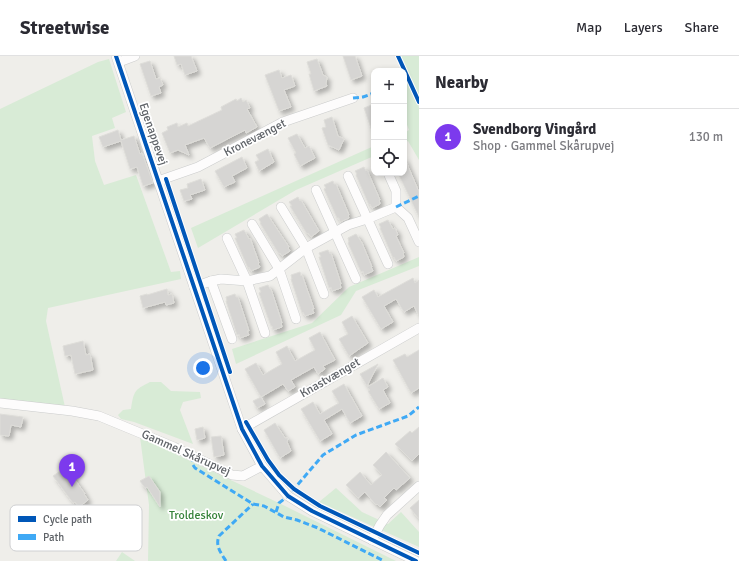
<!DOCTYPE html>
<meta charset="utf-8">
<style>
body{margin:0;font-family:Signika,sans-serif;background:#f7f7f7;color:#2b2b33}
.controls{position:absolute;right:12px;top:12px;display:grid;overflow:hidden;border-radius:8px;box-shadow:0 2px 6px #0003}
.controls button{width:36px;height:36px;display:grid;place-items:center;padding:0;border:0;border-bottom:1px solid #e1e1e2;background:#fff;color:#2b2b33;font:20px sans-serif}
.you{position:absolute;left:203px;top:312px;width:14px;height:14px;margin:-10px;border:3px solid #fff;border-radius:50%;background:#1a73e8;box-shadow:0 0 0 6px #1a73e833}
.badge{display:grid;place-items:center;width:26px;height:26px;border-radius:50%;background:#7c3aed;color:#fff;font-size:13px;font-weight:700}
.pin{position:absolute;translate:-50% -33px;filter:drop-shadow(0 1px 2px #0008)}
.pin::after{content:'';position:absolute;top:21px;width:14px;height:12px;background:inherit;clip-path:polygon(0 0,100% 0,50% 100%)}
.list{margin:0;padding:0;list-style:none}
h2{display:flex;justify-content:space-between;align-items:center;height:52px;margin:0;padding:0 16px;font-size:17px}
h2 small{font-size:13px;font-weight:400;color:#7c7c81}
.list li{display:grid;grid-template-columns:26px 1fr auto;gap:12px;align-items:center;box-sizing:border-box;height:56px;padding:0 16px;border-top:1px solid #e1e1e2}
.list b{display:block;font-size:15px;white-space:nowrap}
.list p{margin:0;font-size:13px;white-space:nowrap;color:#7c7c81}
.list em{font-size:13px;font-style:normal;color:#7c7c81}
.icon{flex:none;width:22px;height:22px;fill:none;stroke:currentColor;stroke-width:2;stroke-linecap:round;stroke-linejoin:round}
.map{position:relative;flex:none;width:419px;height:505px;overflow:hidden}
header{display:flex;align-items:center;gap:24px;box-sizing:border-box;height:56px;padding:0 20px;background:#fff;border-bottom:1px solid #e1e1e2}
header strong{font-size:19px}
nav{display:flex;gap:22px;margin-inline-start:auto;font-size:14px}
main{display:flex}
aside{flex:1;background:#fff}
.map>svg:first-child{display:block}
.green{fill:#d8ebd6}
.building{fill:#d6d5d3;stroke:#deddd9;filter:url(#shadow)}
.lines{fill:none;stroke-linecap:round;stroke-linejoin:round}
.minor-casing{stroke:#cbcccc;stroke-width:10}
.minor{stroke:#fdfcfc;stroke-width:9}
.quiet{stroke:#3fa9f5;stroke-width:3;stroke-dasharray:6 3;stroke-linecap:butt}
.cycleway-casing{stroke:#fff;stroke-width:6}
.cycleway{stroke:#0057b8;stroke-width:4}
.labels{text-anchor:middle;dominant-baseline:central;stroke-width:3.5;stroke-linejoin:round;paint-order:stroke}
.street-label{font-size:12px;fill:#5f6368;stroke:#fff}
.park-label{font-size:12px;fill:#348238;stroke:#fff}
.key{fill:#fff;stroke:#cfd0d2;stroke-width:1}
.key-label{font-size:11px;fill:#5f6368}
</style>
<header>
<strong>Streetwise</strong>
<nav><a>Map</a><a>Layers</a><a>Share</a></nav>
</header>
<main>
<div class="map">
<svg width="419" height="505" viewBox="0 0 419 505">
<defs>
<filter id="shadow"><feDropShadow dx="3.5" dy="3.5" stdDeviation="2" flood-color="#0004"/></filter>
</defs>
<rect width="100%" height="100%" fill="#efeeea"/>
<g class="green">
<polygon points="399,0 419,0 419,41"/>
<polygon points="109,3 126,56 112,62 115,72 92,80 95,105 104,129 136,119 171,216 180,215 181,223 48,252 46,265 65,351 0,343 0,53 98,6"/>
<polygon points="406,27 409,28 419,51 419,104 408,85 404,87 404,77 409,74 404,61 404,28"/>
<polygon points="374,90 374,100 296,134 198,192 191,172"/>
<polygon points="419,201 419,210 356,235 341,259 236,308 232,293 312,267 349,231"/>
<path d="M 150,326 L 161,326 L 171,335 L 200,336 L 201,342 L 183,346 L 180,354 L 193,388 L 134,366 L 121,363 L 118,359 L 123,354 L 131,353 C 134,335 134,334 150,326 Z"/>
<polygon points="140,381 281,448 396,505 148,505 149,449"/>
<polygon points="336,432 362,456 388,468 401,456 419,476 419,491 319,446"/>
<polygon points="122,496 135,505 116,505"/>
</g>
<g class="building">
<polygon points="174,0 191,0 197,15 185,19 181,8 177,9"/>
<polygon points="343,0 355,0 362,20 351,24"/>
<polygon points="317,3 323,19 327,21 326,28 327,30 314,35 309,18 311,18 307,6"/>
<polygon points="150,5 156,23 160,22 163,29 159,31 161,37 151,40 140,8"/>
<polygon points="279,14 282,22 291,19 295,30 284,34 291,51 279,55 265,19"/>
<polygon points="241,42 243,46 246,44 250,52 247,53 257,71 246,77 245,74 210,92 204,82 185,89 189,99 178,94 170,97 162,77 168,74 167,71 177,67 178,71 187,67 188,70 222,54 221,51 236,43 237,45"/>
<polygon points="374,48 374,78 373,78 364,52"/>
<polygon points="332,61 338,80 344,83 339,94 328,89 322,72 326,71 324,64"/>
<polygon points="118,74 121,84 134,80 140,98 142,97 153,127 143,130 137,111 130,113 121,85 103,91 99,81"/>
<polygon points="297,78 305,92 309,90 315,102 300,110 294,98 296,97 288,82"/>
<polygon points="268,93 274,106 259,115 255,106 259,104 256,99"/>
<polygon points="242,101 247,112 232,120 235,126 224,131 215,115"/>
<polygon points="404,101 419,136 419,161 398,117 404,117"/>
<polygon points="364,111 366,115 367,114 380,144 379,144 380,148 372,152 370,148 369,149 356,119 357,118 355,115"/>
<polygon points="201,123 205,134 190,139 192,143 184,145 180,134 188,132 187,128"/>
<polygon points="333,125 334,128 336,128 349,159 348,160 349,162 340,166 339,162 337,162 324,133 326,132 324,129"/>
<polygon points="298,141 300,145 301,144 319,175 311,181 308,177 307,178 290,150 292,150 289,146"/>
<polygon points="267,158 289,191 288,192 290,195 282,200 280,197 279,198 260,167 261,167 259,163"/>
<polygon points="388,164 393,173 395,172 398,179 396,180 404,197 403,197 404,201 396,205 394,201 393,202 380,172 381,172 379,168"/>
<polygon points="244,174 249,183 250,182 259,207 258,208 260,211 251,215 249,211 248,212 235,182 237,182 235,178"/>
<polygon points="356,178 362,187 372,211 371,211 373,215 364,219 363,215 361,216 348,187 349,186 348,182"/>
<polygon points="328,194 330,198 331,197 341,228 340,228 341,232 332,235 331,231 329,232 319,201 321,201 319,197"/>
<polygon points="300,216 301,220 302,219 314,253 312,253 314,257 305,260 303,256 302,257 291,223 292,223 291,219"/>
<polygon points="413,222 415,227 419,224 419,260 414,250 404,256 396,243 384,250 393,266 381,273 362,241 374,234 378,241"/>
<polygon points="268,229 270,233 271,233 282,267 281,267 282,271 273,274 272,270 271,270 259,237 261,236 259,232"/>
<polygon points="167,233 168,239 172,238 174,247 166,249 165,246 143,252 140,240 147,238 147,239"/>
<polygon points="235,238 236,241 238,241 249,275 247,275 249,279 240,282 239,278 237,279 226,245 227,245 226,241"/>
<polygon points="352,260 368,287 349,300 339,283 348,278 342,266"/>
<polygon points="320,276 335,304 323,310 325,313 318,318 314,311 291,324 295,331 288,335 283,328 261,341 245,313 256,307 263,319 282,308 276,296 287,290 295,305 315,294 309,282"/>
<polygon points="83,285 86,299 90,298 93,314 75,318 71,299 65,300 63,290"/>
<polygon points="419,294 419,332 411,337 393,304 405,298 407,301"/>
<polygon points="378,308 367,330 360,318"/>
<polygon points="383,322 388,331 383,334 390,347 379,353 368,335 370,334 367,331"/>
<polygon points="344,328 362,360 350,367 342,353 324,364 332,378 320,385 301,353 313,346 320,358 339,347 332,335"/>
<polygon points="261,341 265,348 257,352 253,345"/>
<polygon points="0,358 23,361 21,371 11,369 9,380 0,379"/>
<polygon points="275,367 285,382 288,382 287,386 291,395 280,402 264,374"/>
<polygon points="203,371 205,382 197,384 195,373"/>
<polygon points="419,371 419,398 412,405 395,388 410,375 412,377"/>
<polygon points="221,380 224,399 214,401 211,381"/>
<polygon points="386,396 410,422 396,434 394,432 384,442 387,444 380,451 377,448 376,449 365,436 358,442 346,429 360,416 371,429 382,419 373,409"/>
<polygon points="66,411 85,438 84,438 88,444 79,451 75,446 73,447 53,420"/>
<polygon points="149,420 160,436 160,451 147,431 145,432 140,425"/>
<polygon points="419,444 419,463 410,452"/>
</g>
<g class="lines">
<g class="minor-casing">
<g id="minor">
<polyline points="116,0 242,373 262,410 288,440 312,455 416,505"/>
<polyline points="119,6 135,0"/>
<polyline points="388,117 396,135 396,151 408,162 419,186"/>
<polyline points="348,120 388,208"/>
<polyline points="158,125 198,111 283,66 353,42"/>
<polyline points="316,134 356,223"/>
<polyline points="281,151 306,192 324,238"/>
<polyline points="252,168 279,213 296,263"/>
<polyline points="227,182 247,225 265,277"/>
<polyline points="211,225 232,283"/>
<polyline points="194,231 211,225 221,223 247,225 270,220 306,192 348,169 367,163 396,151"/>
<polyline points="0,347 72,355 99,360 174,391 232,419 243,420 262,410"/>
<polyline points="242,373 419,272"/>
<polyline points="372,484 380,469 387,459 419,430"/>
</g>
</g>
<use href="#minor" class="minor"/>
<g class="quiet">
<polyline points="353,42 363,41 374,37"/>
<polyline points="396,151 419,140"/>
<polyline points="193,400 193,409 195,412 253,448 264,450 284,461 297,464 318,472 384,505"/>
<polyline points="276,456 279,447 288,440 323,399 356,379 408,360 419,351"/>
<path d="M 226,505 C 221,497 215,490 219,480 L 253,448"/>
</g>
<g class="cycleway-casing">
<g id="cycleway">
<polyline points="116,0 242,373 262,410 288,440 312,455 416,505"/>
<polyline points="398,0 419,46"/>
<polyline points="166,123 230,316"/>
<polyline points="246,366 268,404 279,419 294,433 320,450 419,497"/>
</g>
</g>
<use href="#cycleway" class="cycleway"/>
</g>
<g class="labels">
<g class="street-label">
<text transform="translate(153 78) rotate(71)">Egenappevej</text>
<text transform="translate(255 82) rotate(-27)">Kronevænget</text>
<text transform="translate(330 322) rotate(-30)">Knastvænget</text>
<text transform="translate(186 397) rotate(24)">Gammel Skårupvej</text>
</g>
<g class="park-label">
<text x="196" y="459">Troldeskov</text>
</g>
</g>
<rect x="10" y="449" width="132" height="46" rx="6" class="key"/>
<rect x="18" y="460" width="18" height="6" fill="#0057b8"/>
<rect x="18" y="478" width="18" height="6" fill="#3fa9f5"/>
<g class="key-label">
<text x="43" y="467">Cycle path</text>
<text x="43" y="485">Path</text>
</g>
</svg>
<div class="controls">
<button>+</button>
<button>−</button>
<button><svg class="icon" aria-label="locate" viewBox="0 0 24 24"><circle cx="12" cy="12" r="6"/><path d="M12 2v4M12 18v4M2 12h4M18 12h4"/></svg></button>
</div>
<div class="you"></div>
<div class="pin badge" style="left:72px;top:431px">1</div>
</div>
<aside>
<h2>Nearby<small></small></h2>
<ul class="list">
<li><span class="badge">1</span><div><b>Svendborg Vingård</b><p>Shop · Gammel Skårupvej</p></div><em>130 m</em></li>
</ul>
</aside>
</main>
